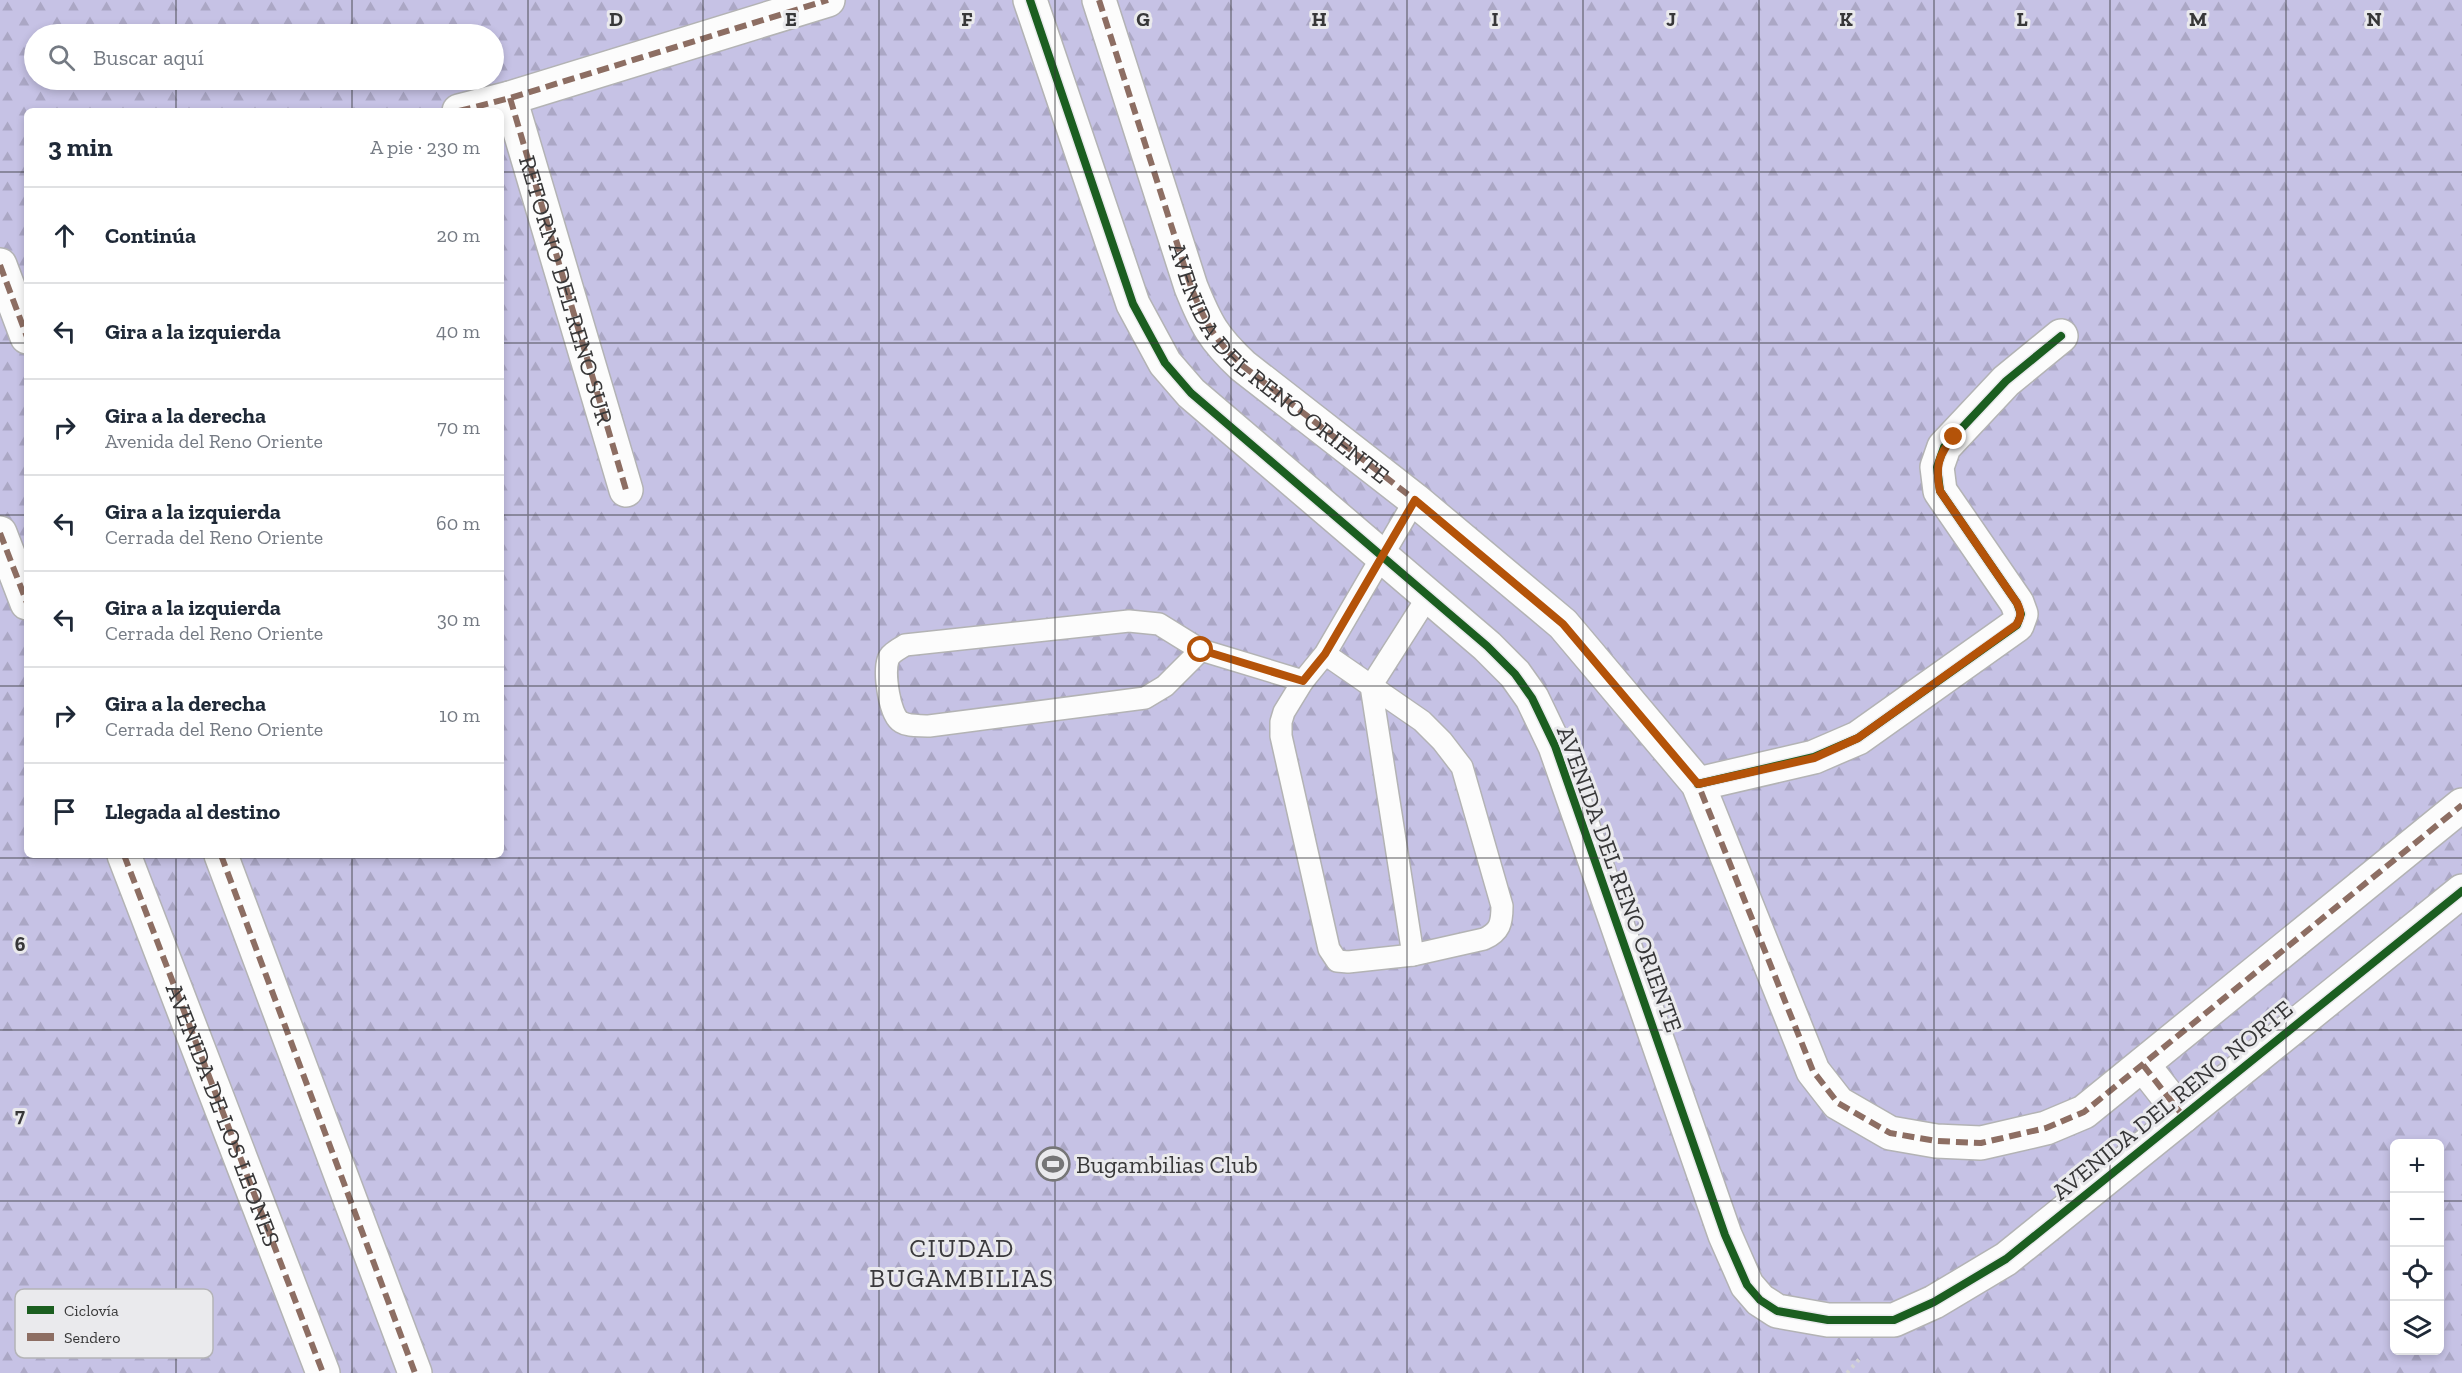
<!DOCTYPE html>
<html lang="es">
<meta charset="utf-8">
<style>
body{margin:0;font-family:"Zilla Slab",serif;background:#f2f2f3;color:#1f2937}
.controls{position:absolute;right:18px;bottom:18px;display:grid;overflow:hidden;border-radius:9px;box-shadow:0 3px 9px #0003}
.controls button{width:54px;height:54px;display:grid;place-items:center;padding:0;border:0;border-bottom:2px solid #e0e1e3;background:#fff;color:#1f2937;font:30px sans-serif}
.stop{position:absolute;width:18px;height:18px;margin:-14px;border:4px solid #b45309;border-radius:50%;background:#fff}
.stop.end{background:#b45309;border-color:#fff;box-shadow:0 2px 6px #0008}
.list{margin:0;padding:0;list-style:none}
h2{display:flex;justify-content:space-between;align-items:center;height:78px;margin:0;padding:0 24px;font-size:26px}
h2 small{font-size:20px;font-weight:400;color:#747a83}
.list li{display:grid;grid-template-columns:39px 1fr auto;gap:18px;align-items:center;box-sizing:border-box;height:96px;padding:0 24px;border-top:2px solid #e0e1e3}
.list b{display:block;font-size:22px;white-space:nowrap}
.list p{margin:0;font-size:20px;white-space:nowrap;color:#747a83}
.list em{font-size:20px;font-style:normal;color:#747a83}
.icon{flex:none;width:33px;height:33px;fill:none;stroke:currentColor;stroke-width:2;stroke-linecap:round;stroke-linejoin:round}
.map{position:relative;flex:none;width:2462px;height:1373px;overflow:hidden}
.search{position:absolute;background:#fff;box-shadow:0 3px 9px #0003;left:24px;top:24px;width:480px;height:66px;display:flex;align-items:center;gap:15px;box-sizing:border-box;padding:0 21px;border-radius:33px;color:#747a83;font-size:22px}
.panel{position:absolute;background:#fff;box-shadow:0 3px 9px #0003;left:24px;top:108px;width:480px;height:750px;border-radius:9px}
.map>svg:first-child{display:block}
.forest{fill:url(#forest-firs);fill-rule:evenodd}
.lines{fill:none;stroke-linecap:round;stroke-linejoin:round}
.service-casing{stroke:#b3b3b4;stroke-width:24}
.minor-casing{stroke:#b3b3b4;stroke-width:36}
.path{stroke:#d3d3d4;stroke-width:4;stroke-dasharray:3 4.5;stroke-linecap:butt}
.service{stroke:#fcfcfc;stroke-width:21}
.minor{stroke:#fcfcfc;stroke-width:33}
.quiet{stroke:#8d6e63;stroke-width:6;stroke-dasharray:12 6;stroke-linecap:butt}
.cycleway-casing{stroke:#eaeaed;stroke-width:11}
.cycleway{stroke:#1b5e20;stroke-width:8}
.route{stroke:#b45309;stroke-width:8}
.grid{fill:none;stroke:#373738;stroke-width:1.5;stroke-opacity:0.55}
.labels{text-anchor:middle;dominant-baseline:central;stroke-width:6;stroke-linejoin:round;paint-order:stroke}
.street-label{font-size:24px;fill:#373738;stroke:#eaeaed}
.poi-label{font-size:24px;fill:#373738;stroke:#eaeaed;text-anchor:start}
.neighbourhood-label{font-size:26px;letter-spacing:1.5px;fill:#3a393c;stroke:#eaeaed}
.key{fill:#eaeaed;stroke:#b4b4b7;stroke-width:1.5}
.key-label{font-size:16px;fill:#373738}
.grid-label{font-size:20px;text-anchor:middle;font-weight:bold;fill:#373738;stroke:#eaeaed;stroke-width:6;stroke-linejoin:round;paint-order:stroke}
</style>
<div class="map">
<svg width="2462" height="1373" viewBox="0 0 2462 1373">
<defs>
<pattern id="forest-firs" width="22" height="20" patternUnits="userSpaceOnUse" patternTransform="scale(1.5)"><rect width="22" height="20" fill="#c6c2e5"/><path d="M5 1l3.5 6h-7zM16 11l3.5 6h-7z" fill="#aba7c5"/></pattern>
</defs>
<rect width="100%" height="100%" fill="#ebebec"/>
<path class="forest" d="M 0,0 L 2462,0 L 2462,1373 L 0,1373 ZM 34,34 L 494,34 L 494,80 L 34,80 ZM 27,111 L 501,111 L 501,855 L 27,855 ZM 2394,1144 L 2440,1144 L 2440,1350 L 2394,1350 Z"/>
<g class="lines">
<g class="service-casing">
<g id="service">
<path d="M 1201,650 L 1165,686 L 1145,698 L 929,726 C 920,725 909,727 901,722 C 889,715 884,673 888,660 C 890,653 899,649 905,645 L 1129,621 L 1159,624 L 1201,650 L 1303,681"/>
<path d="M 1325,654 L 1422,721 L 1442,741 L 1462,767 L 1502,906 C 1502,923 1500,932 1484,939 L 1413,955 L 1348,962 L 1337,961 L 1329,949 L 1281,736 L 1281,722 L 1284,712 L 1303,681 L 1325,654 L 1415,500"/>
<polyline points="1413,955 1371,686 1429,595"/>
</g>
</g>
<g class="minor-casing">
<g id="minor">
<polyline points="1030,0 1133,304 1165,363 1191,393 1487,646 1515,674 1532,698 1555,746 1725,1235 1747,1285 1760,1300 1777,1311 1828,1320 1894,1320 1934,1302 2006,1259 2462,891"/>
<path d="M 1099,0 L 1191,287 C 1206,324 1213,338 1243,366 L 1415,500 L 1563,624 L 1698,784 L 1813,1071 L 1838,1103 L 1890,1133 L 1936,1141 L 1981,1143 L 2046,1128 L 2084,1112 L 2462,805"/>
<path id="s1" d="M 510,98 L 626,490"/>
<polyline points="459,111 510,98 828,0"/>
<polyline points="0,265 27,337"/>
<polyline points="0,533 27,603"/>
<polyline points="1698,784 1814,757 1858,738 2017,625 2021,614 2017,603 1940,491 1937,467 1944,447 2006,381 2061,336"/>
<polyline points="124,855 323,1373"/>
<polyline points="221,855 415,1373"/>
<polyline points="2143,1065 2183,1116"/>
</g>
</g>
<polyline class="path" points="1847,1373 1861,1357"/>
<use href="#service" class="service"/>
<use href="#minor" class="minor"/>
<g class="quiet">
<path id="s2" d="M 1099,0 L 1191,287 C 1206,324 1213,338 1243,366 L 1415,500 L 1563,624 L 1698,784 L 1813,1071 L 1838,1103 L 1890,1133 L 1936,1141 L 1981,1143 L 2046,1128 L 2084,1112 L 2462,805"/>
<polyline points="510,98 626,490"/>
<polyline points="459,111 510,98 828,0"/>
<polyline points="0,265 27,337"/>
<polyline points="0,533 27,603"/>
<path id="s3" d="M 124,855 L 323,1373"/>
<polyline points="221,855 415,1373"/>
<polyline points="2143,1065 2183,1116"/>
</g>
<g class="cycleway-casing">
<g id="cycleway">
<polyline points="1030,0 1133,304 1165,363 1191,393 1487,646 1515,674 1532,698 1555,746 1725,1235 1747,1285 1760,1300 1777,1311 1828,1320 1894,1320 1934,1302 2006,1259 2462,891"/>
<polyline points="1698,784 1814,757 1858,738 2017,625 2021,614 2017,603 1940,491 1937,467 1944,447 2006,381 2061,336"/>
</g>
</g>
<use href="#cycleway" class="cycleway"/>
</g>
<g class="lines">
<path class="route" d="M 1201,650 L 1303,681 L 1325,654 L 1415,500 L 1563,624 L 1698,784 L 1814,758 L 1858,738 L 2016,625 C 2022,617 2021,611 2017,603 L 1940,491 C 1935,468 1938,454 1954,437"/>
</g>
<path class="grid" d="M 176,0 L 176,34M 352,0 L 352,34M 528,0 L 528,1373M 703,0 L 703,1373M 879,0 L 879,1373M 1055,0 L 1055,1373M 1231,0 L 1231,1373M 1407,0 L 1407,1373M 1583,0 L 1583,1373M 1759,0 L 1759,1373M 1934,0 L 1934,1373M 2110,0 L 2110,1373M 2286,0 L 2286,1373M 176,80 L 176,111M 352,80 L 352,111M 0,172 L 27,172M 501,172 L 2462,172M 0,343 L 27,343M 501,343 L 2462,343M 0,515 L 27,515M 501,515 L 2462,515M 0,686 L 27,686M 501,686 L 2462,686M 176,855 L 176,1373M 352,855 L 352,1373M 0,858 L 2462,858M 0,1030 L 2462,1030M 0,1201 L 2394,1201M 2440,1201 L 2462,1201"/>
<defs>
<g id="stadium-ring" transform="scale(1.725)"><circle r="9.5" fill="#eaeaed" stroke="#767677" stroke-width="1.5"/><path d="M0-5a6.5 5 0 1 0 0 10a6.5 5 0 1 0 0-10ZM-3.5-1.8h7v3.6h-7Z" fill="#767677"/></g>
</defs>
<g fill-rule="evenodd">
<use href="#stadium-ring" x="1053" y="1164"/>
</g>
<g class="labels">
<g class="street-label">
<text stroke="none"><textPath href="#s1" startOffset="200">RETORNO DEL RENO SUR</textPath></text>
<text stroke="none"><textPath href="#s2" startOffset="417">AVENIDA DEL RENO ORIENTE</textPath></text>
<text transform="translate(1620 879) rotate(70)">AVENIDA DEL RENO ORIENTE</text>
<text transform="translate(2172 1100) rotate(-39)">AVENIDA DEL RENO NORTE</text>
<text stroke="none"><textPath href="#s3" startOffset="278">AVENIDA DE LOS LEONES</textPath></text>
</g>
<g class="poi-label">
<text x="1076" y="1164">Bugambilias Club</text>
</g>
<g class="neighbourhood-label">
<text x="962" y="1248">CIUDAD<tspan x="962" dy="30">BUGAMBILIAS</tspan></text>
</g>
</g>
<rect x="15" y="1289" width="198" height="69" rx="9" class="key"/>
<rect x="27" y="1306" width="27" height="8" fill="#1b5e20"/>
<rect x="27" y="1333" width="27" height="8" fill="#8d6e63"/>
<g class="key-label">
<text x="64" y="1316">Ciclovía</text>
<text x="64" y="1343">Sendero</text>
</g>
<g class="grid-label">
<text x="616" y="26">D</text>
<text x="791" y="26">E</text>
<text x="967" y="26">F</text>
<text x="1143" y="26">G</text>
<text x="1319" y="26">H</text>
<text x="1495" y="26">I</text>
<text x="1671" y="26">J</text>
<text x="1846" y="26">K</text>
<text x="2022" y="26">L</text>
<text x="2198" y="26">M</text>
<text x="2374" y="26">N</text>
<text x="20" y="951">6</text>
<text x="20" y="1122">7</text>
</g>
</svg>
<div class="controls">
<button>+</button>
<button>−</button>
<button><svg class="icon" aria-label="locate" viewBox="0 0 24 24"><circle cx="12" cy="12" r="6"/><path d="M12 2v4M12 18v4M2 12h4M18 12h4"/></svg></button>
<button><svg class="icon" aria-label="layers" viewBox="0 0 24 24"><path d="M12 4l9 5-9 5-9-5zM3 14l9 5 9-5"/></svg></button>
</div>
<div class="stop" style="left:1201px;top:650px"></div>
<div class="stop end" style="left:1954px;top:437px"></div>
<div class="search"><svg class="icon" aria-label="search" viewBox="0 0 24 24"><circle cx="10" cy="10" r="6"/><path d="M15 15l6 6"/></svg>Buscar aquí</div>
<section class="panel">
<h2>3 min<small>A pie · 230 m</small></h2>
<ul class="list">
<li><svg class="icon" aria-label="ahead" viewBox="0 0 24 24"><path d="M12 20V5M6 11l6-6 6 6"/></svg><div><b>Continúa</b></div><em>20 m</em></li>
<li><svg class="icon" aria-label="left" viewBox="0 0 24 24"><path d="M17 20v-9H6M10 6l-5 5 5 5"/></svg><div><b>Gira a la izquierda</b></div><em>40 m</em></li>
<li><svg class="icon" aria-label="right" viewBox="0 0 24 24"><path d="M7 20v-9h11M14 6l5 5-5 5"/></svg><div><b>Gira a la derecha</b><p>Avenida del Reno Oriente</p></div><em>70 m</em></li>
<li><svg class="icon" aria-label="left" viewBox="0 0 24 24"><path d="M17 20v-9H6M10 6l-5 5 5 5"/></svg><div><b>Gira a la izquierda</b><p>Cerrada del Reno Oriente</p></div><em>60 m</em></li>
<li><svg class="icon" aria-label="left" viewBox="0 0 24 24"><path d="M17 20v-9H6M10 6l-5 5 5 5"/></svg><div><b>Gira a la izquierda</b><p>Cerrada del Reno Oriente</p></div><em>30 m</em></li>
<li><svg class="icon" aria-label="right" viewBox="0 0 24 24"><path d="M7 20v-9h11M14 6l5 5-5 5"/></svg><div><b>Gira a la derecha</b><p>Cerrada del Reno Oriente</p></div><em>10 m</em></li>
<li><svg class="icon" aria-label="arrive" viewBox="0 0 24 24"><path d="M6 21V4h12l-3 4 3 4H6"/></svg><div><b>Llegada al destino</b></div></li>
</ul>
</section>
</div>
